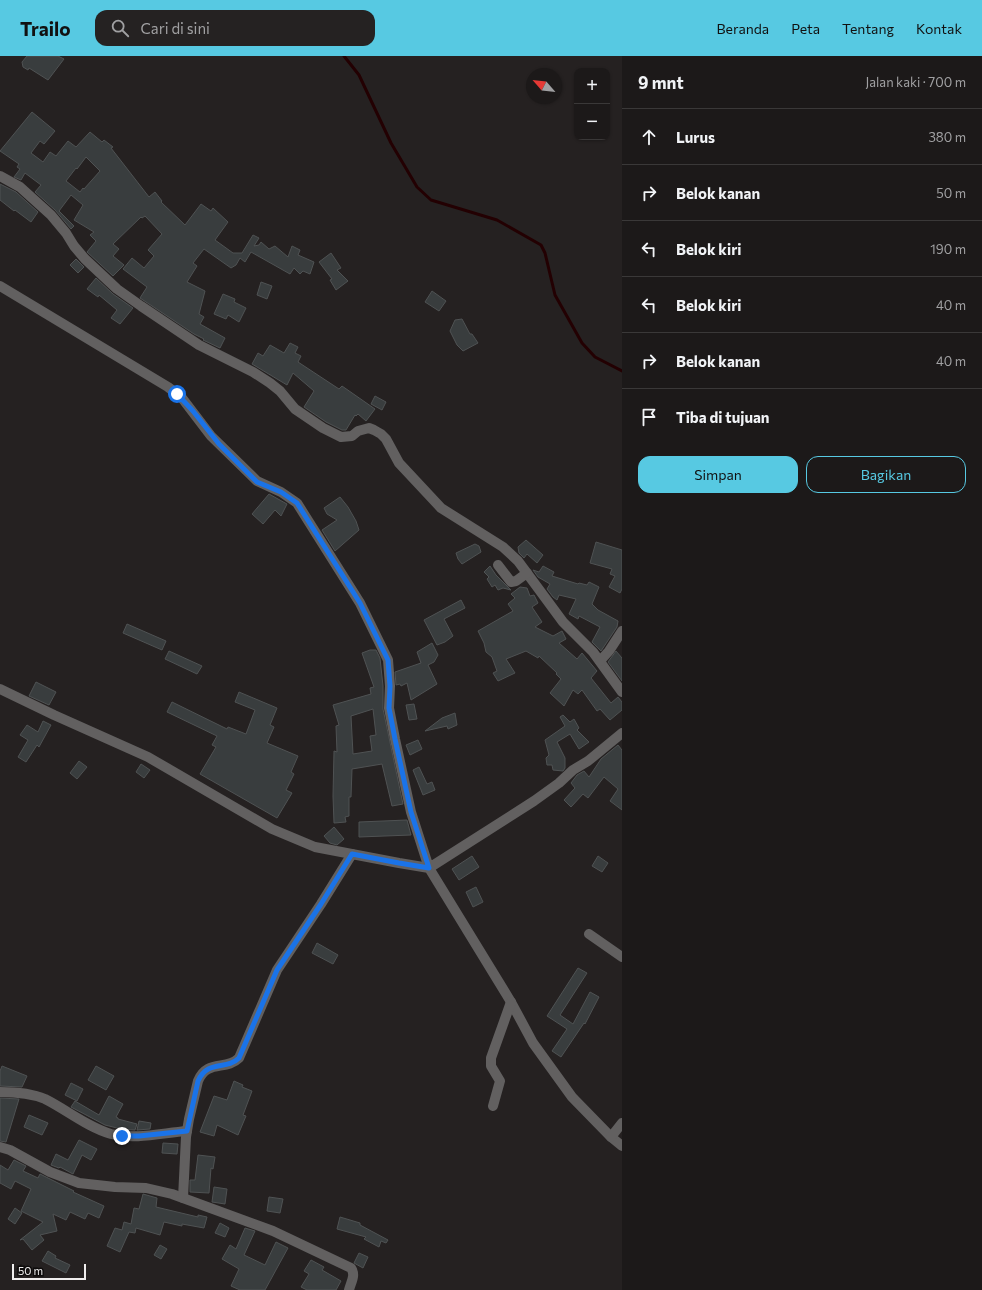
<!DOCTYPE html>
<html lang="id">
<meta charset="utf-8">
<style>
body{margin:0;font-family:Commissioner,sans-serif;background:#252222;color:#f1f3f6}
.controls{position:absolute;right:12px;top:12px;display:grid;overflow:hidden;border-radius:8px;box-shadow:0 1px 3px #0004}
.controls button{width:36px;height:36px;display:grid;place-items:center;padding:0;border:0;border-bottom:1px solid #3a3838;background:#1c1919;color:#f1f3f6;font:20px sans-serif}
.compass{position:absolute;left:526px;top:12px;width:36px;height:36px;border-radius:50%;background:#1c1919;box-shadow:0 1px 3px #0004;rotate:298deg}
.scale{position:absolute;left:12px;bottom:10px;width:74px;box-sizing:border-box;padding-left:4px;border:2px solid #efeded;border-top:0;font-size:11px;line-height:14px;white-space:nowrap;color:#efeded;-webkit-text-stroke:3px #0d0b0b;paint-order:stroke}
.stop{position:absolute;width:12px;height:12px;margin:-9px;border:3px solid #1a73e8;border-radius:50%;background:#fff}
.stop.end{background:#1a73e8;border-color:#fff;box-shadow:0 1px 4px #0008}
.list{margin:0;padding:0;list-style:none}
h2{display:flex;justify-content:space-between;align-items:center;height:52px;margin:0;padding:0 16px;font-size:17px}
h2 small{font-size:13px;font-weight:400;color:#a0a0a2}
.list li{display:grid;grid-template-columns:26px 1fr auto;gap:12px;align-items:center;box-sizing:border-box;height:56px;padding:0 16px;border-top:1px solid #3a3838}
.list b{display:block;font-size:15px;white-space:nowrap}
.list em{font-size:13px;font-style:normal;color:#a0a0a2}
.actions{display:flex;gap:8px;padding:12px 16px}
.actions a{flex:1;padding:9px 0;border:1px solid #57c9e2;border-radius:12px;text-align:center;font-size:14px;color:#57c9e2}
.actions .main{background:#57c9e2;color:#111}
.icon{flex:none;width:22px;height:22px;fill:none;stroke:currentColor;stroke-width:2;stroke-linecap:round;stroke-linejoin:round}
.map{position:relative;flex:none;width:622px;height:1234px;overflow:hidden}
header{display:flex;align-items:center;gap:24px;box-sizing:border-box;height:56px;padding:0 20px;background:#57c9e2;color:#111}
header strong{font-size:19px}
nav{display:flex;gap:22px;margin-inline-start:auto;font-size:14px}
.search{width:280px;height:36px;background:#252222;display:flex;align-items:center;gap:10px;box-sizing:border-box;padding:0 14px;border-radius:12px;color:#a0a0a2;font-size:15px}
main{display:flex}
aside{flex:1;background:#1c1919}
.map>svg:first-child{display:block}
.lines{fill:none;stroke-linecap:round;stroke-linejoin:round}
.stream{stroke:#230002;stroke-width:3}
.building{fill:#393d3e;stroke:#4f5253;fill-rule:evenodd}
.minor{stroke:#626060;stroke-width:10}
.route{stroke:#1a73e8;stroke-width:5}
</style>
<header>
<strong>Trailo</strong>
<div class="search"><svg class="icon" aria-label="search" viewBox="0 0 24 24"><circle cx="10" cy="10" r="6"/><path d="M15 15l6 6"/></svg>Cari di sini</div>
<nav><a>Beranda</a><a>Peta</a><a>Tentang</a><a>Kontak</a></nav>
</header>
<main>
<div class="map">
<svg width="622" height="1234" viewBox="0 0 622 1234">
<rect width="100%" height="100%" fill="#252121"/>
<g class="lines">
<polyline class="stream" points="344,0 359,19 391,87 417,131 431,144 497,164 541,189 545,197 555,239 582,287 595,301 622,315"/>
</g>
<g class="building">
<polygon points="27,0 58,0 64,3 48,24 29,12 28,14 23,11 22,6"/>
<path d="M 32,56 L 55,75 L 44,88 L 40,85 L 31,97 L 43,106 L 50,96 L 56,100 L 68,85 L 76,91 L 90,76 L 102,86 L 104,84 L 113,91 L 111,92 L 149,141 L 155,136 L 162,145 L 161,146 L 185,169 L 201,148 L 211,155 L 213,152 L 228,166 L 215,184 L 233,197 L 242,197 L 253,179 L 259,182 L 254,190 L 259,189 L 261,186 L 269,193 L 275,190 L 288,201 L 292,190 L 300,194 L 298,199 L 314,206 L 310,218 L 303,215 L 300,218 L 294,212 L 290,218 L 251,196 L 245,206 L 240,202 L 236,209 L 231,212 L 204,193 L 193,207 L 197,210 L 187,226 L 205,235 L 199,258 L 204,261 L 200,268 L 225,282 L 220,292 L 203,284 L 204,283 L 194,278 L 140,242 L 147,231 L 123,213 L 132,202 L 144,212 L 154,200 L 148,194 L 162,178 L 145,160 L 142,162 L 141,161 L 113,188 L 119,193 L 113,200 L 124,209 L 113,220 L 87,196 L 96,185 L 90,179 L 94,176 L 74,164 L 83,149 L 71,139 L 59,155 L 74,170 L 71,173 L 55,154 L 35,136 L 41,129 L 25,117 L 21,124 L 14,121 L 20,113 L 17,111 L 19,108 L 0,95 ZM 86,101 L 100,115 L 84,133 L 83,132 L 80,136 L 66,125 L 76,112 L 77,113 Z"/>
<polygon points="0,128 16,136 38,156 31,166 15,154 14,155 0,144"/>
<polygon points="331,197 341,212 337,214 348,225 336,234 330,224 332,223 319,206"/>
<polygon points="76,203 84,211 78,217 70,209"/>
<polygon points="96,222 113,238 133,252 120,268 111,262 117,254 99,239 98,241 87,233"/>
<polygon points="261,226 272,230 267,243 257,239"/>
<polygon points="432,235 446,245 439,255 425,246"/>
<polygon points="223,238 235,243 234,246 246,252 239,266 228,259 226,263 214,258"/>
<polygon points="462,263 470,278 472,278 478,287 463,295 457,289 450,275 455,264"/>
<polygon points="290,287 298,291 295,297 301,300 298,306 339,333 342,330 375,353 366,365 358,358 356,360 355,359 346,374 342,374 326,366 304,351 314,335 293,317 287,329 252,308 258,297 263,300 270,289 284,297"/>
<polygon points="375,340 386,346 382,354 371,348"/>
<polygon points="269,438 287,448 281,460 275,454 263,468 252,458"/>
<polygon points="340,441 348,451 356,465 359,474 335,495 322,474 337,464 327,458 324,452"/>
<polygon points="526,484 543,499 537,507 527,498 524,502 519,497 518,491"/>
<polygon points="596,486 622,494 622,533 620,537 609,531 615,520 610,518 612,513 590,507"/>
<polygon points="475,488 479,490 481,496 462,508 458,503 456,497"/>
<polygon points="490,510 496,519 511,534 503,532 498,534 495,529 492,531 487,523 489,521 484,516"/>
<polygon points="543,510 554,516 552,520 578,528 579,527 587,529 589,526 599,531 592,548 598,554 618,565 617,571 601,595 592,586 600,571 579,560 578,563 569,558 576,543 559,539 557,544 553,541 547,533 550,528 538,521 533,514 539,516"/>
<polygon points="520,531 527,532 530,540 534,539 538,547 532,551 542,566 535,571 553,580 562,575 566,583 559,587 577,603 582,597 597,615 591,622 611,647 618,641 622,646 622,654 610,664 600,653 597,655 582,634 578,638 573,634 564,650 550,637 561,623 556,618 557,617 539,600 538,602 526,595 506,603 515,617 498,625 493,617 497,615 492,601 486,596 484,587 478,575 513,555 508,548 515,542 511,538"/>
<polygon points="461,544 465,552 444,563 453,580 445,586 437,589 424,564"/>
<polygon points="127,568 166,585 162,594 123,577"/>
<polygon points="432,587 438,599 434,606 428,609 437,628 411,644 407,627 401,630 400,628 396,629 395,616 421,607 417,596"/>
<path d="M 370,594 L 376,594 L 380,602 L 383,630 L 383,653 L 403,748 L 392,750 L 382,708 L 352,713 L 351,741 L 349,741 L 349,760 L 345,761 L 346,766 L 334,767 L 333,740 L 334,695 L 337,696 L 336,670 L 339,669 L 333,649 L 371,638 L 370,632 L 374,631 L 362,597 ZM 373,653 L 376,679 L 370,680 L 372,695 L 353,698 L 351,660 Z"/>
<polygon points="169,595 202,610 197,618 165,603"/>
<polygon points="616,595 622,602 622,625 608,606"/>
<polygon points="36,626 56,636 49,649 29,640"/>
<polygon points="239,636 277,652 270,669 274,671 267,687 298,700 291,716 294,718 286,734 292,737 277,762 200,718 216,691 212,689 217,680 167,656 172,646 227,673 228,671 246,678 255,654 235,646"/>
<polygon points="414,648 417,663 409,664 406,649"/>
<polygon points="455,657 457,669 448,673 447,670 425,675 442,662"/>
<polygon points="563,659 570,666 574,663 579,672 577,674 589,686 579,693 570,678 557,686 565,702 565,712 563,715 553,714 552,709 547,709 546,702 549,699 545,684 565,670 560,661"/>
<polygon points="43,665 51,669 39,691 37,689 26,706 18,701 28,684 20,679 27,669 38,676"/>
<polygon points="418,684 422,693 410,699 406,689"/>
<polygon points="618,689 622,694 622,754 610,745 618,733 604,721 588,742 583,738 571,751 564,744 575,732 571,727 577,719 584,715 589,721 601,703"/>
<polygon points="79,705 87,711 77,723 70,717"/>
<polygon points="141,708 150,714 144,722 136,716"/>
<polygon points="419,711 427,728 432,726 435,734 423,739 413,714"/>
<polygon points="407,764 411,779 359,781 359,766"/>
<polygon points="334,771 344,783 337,789 330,787 324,780"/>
<polygon points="472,800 479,811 459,824 452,813"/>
<polygon points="598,800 608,807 602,816 592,810"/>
<polygon points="476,831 483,846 473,851 466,836"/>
<polygon points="317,887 338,899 333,908 312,897"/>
<polygon points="578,912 587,917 560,959 573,968 590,936 599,941 585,968 584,967 561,1001 552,995 567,973 547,960"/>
<polygon points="2,1010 27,1020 22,1031 0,1030 0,1015"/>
<polygon points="96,1010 114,1020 106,1034 88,1024"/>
<polygon points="234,1025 243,1029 242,1031 252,1035 243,1059 246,1060 238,1079 217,1069 214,1080 200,1076 214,1040 227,1044"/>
<polygon points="71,1027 83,1033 77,1045 65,1039"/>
<polygon points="109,1040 123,1048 116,1061 118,1062 118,1063 137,1068 135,1074 121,1073 105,1069 71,1051 75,1045 99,1059"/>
<polygon points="0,1042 19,1043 6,1086 0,1085"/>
<polygon points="29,1059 48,1067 42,1079 24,1071"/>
<polygon points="139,1065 151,1067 150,1073 137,1074"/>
<polygon points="79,1084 97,1093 91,1104 82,1099 73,1118 60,1111 59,1112 51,1109 56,1098 68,1104"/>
<polygon points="163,1087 178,1088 177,1098 162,1097"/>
<polygon points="198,1099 215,1101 213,1113 211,1112 209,1137 190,1136 190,1124 195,1124"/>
<polygon points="14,1104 26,1110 23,1115 38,1122 40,1118 74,1135 73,1136 104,1150 99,1162 88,1157 85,1163 70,1156 66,1164 53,1158 57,1175 40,1179 44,1184 32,1194 23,1183 20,1184 43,1166 21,1155 31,1133 15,1125 11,1133 0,1127 0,1109 8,1114"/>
<polygon points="214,1131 227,1133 225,1148 212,1146"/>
<polygon points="143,1138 157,1142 156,1151 198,1161 198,1159 207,1161 204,1172 182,1168 182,1170 164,1166 160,1179 136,1172 135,1177 129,1176 120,1196 107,1190 115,1172 122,1174 124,1166 131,1168 134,1152 139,1153"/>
<polygon points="269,1141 283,1143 280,1157 267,1155"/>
<polygon points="15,1152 22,1157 15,1168 8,1163"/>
<polygon points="340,1161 360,1167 360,1169 388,1184 386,1187 381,1185 379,1191 364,1183 366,1181 337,1173"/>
<polygon points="220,1167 229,1172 225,1181 215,1177"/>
<polygon points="245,1172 255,1175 244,1199 265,1209 276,1186 288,1192 265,1234 240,1234 231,1230 239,1213 222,1203 230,1189 236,1193"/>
<polygon points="160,1189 167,1193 161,1203 154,1199"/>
<polygon points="48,1195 56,1200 55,1202 70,1209 66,1217 42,1205"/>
<polygon points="359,1197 368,1201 363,1212 354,1207"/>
<polygon points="311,1204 324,1211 322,1214 341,1225 336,1234 307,1234 301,1231 309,1218 304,1215"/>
</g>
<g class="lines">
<g class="minor">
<polyline points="0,120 20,131 51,159 66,177 74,190 85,203 117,233 141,250 199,289 253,316 270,327 280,335 295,353 323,372 341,381 352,380 358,375 369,372 374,374 381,378 386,383 399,407 441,452 503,491 518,505 563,566 593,596 622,636"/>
<polyline points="0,230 168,331 182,342 211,380 257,425 281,436 297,447 360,547 388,604 390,630 389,652 395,683 411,756 429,812 534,745 559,727 573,714 588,705 622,677"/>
<polyline points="498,509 511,526 516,525 527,517"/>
<polyline points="600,605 609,595 622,575"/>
<polyline points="0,633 54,659 148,701 272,773 315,791 399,807 429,812 511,946 533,987 572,1041 611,1081 622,1090"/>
<polyline points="589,878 622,901"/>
<path d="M 0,1036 C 15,1036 31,1037 45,1043 C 67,1054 87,1071 111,1078 C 135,1084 162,1077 187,1075"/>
<polyline points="493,1050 500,1025 491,1010 491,1002 511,946"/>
<polyline points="611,1081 622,1067"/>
<path d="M 0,1091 L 10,1094 L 50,1116 L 79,1127 L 115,1131 L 146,1132 L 172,1138 L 273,1175 L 351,1212 C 356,1219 351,1226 349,1234"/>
<path d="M 183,1142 L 186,1081 L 189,1063 L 198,1025 C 207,1003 226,1015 239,1002 L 277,914 L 321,848 L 352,798"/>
</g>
</g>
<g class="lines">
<path class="route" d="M 122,1080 L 139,1080 L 187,1075 L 198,1025 C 208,1003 226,1015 239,1002 L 277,914 L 321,848 L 352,798 L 399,807 L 429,812 L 411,756 L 395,683 L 389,652 L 390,630 L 388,604 L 360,547 L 297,447 L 281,436 L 257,426 L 219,388 L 193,355 L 177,338"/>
</g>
</svg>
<div class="controls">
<button>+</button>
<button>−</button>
</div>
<svg class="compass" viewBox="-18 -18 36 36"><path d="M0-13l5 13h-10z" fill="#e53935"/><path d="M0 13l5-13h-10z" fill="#a0a0a2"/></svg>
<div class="scale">50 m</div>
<div class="stop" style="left:177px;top:338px"></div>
<div class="stop end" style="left:122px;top:1080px"></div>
</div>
<aside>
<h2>9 mnt<small>Jalan kaki · 700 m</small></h2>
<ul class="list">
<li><svg class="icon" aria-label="ahead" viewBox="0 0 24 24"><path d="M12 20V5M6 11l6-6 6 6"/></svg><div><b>Lurus</b></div><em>380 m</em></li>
<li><svg class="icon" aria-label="right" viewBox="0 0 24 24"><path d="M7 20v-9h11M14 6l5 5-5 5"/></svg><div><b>Belok kanan</b></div><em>50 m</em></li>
<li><svg class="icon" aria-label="left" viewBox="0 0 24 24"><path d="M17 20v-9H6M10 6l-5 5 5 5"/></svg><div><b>Belok kiri</b></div><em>190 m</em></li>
<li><svg class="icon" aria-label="left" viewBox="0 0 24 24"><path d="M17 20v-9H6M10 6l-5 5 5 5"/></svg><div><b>Belok kiri</b></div><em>40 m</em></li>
<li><svg class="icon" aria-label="right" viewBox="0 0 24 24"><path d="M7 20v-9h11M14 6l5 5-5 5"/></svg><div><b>Belok kanan</b></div><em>40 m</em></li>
<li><svg class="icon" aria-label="arrive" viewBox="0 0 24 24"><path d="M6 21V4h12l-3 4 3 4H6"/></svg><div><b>Tiba di tujuan</b></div></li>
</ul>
<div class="actions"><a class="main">Simpan</a><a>Bagikan</a></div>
</aside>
</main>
